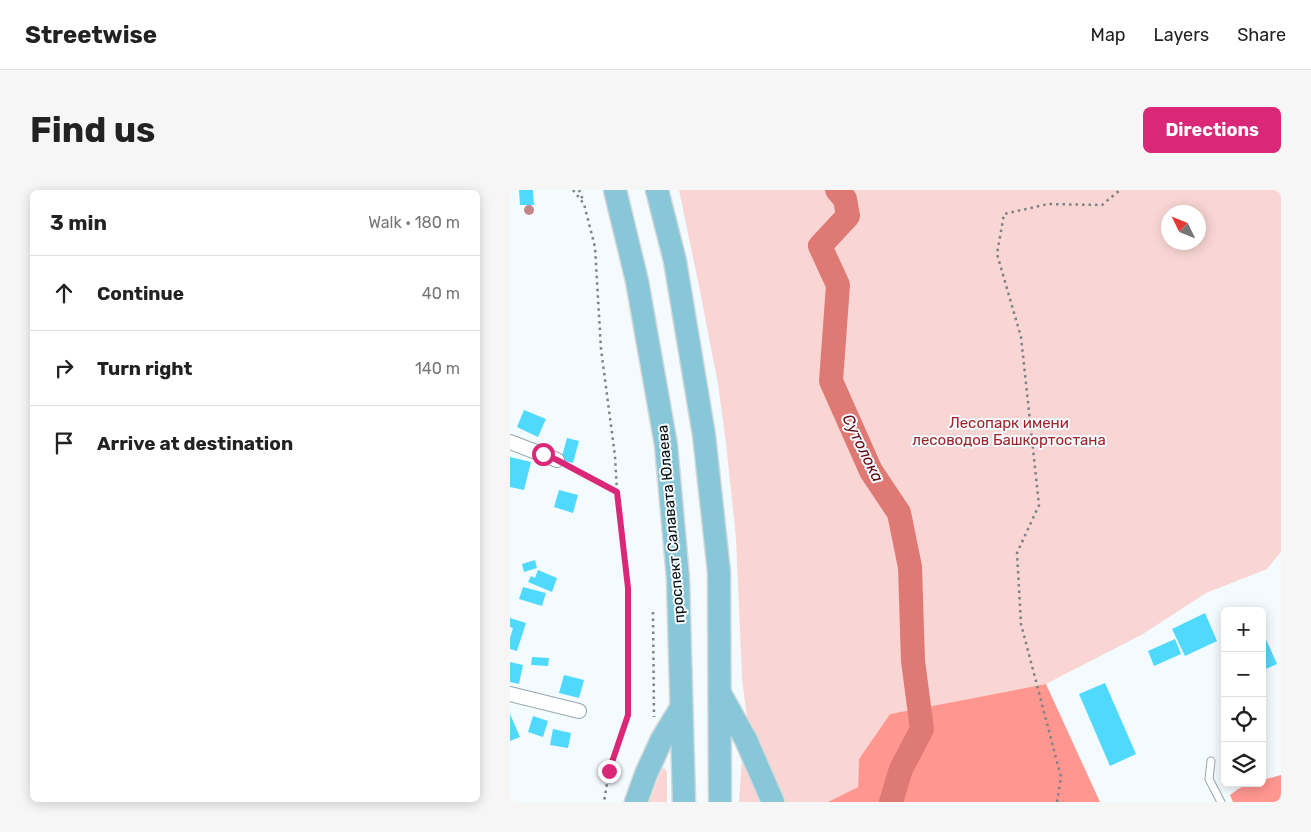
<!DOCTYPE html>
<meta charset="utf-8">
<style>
body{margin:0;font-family:Rubik,sans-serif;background:#f6f6f6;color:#222}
.controls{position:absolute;right:15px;bottom:15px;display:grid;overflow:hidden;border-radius:8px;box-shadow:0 2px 12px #0003}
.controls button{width:45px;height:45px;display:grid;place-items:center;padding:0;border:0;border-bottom:1px solid #e0e0e0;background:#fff;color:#222;font:25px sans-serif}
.compass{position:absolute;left:651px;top:15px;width:45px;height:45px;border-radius:50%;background:#fff;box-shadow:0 2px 12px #0003;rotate:313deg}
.stop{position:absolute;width:15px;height:15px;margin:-11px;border:4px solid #db2777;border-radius:50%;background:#fff}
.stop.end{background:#db2777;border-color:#fff;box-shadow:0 1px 5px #0008}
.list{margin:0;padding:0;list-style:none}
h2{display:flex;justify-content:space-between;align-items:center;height:65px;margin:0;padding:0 20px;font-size:21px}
h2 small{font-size:16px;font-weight:400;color:#767676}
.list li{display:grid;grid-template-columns:32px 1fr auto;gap:15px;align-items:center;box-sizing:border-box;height:75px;padding:0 20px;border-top:1px solid #e0e0e0}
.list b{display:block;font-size:19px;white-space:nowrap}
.list em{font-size:16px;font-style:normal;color:#767676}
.icon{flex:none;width:28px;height:28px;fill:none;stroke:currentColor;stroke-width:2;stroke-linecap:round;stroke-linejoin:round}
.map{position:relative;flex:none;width:771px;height:612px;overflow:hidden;border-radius:8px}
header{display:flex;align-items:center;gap:30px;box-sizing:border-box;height:70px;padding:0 25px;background:#fff;border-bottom:1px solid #e0e0e0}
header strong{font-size:24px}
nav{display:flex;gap:28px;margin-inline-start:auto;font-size:18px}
.intro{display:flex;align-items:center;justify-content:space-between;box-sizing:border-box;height:120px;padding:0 30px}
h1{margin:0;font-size:35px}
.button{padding:12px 22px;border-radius:8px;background:#db2777;color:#fff;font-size:18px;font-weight:700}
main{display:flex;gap:30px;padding:0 30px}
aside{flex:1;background:#fff;border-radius:8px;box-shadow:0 2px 12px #0003}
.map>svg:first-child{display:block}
.green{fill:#f9d6d3;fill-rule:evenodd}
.forest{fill:#ff9690}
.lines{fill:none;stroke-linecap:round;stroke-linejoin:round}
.river{stroke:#de7974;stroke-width:24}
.building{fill:#4fdafd}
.lane-casing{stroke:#96a7ac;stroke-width:9}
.street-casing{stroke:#96a7ac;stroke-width:16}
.primary-casing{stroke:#d7d8d9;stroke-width:25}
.path{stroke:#7c8285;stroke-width:2.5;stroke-dasharray:2.5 4;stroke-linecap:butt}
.lane{stroke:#fff;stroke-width:7}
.street{stroke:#fff;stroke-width:14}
.primary{stroke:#87c7d7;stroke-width:22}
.tree{fill:#c48589}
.route{stroke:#db2777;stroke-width:6}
.labels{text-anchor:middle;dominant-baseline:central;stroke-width:4;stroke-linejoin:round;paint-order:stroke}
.park-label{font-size:15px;fill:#9d2429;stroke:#f4fbfe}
.street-label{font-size:15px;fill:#080d0f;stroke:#f4fbfe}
.water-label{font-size:16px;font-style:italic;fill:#64050f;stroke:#f4fbfe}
</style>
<header>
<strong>Streetwise</strong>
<nav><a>Map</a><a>Layers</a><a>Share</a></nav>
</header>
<div class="intro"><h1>Find us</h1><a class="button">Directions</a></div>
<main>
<aside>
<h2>3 min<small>Walk · 180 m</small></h2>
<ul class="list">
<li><svg class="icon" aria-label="ahead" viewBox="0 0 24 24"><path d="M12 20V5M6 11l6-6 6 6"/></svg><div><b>Continue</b></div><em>40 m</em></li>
<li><svg class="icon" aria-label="right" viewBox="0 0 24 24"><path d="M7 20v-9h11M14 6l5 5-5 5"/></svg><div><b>Turn right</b></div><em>140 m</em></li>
<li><svg class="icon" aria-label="arrive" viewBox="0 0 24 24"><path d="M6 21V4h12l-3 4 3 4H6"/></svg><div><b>Arrive at destination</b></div></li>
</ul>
</aside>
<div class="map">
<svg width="771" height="612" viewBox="0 0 771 612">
<rect width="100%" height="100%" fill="#f4fbfe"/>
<g class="green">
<path d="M 169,0 L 771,0 L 771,362 L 757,379 L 696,403 L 633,444 L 536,494 L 380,524 L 349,569 L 348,597 L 318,612 L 270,612 L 243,546 L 236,521 L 232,488 L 226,348 L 216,253 L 208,194 L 190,101 ZM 658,22 L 688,22 L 688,52 L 658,52 Z"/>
<polygon points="232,567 252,612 229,612"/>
<polygon points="152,578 155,579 157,582 157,612 139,612"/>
</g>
<g class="forest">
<polygon points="536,494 590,612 318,612 348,597 349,569 380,524"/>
<path d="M 771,585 L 771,612 L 723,612 L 720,605 C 732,596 737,593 752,593 L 752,590 Z"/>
</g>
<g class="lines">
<polyline class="river" points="327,0 335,9 338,26 310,56 328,95 321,191 361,281 389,323 400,377 403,471 412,539 391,579 381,612"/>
</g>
<g class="building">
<polygon points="9,0 23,0 24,15 10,15"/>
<polygon points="14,220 36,229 28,247 7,237"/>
<polygon points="57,248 69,251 63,273 51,270"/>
<polygon points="0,267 21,272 14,300 0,297"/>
<polygon points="49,300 68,305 63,323 44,317"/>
<polygon points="25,370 27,378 14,382 12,374"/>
<polygon points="28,380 47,388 42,402 18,392 21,386 25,388"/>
<polygon points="13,397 36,403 32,416 9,409"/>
<polygon points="695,423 707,451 675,466 662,439"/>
<polygon points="0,428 16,433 7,461 0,459 0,448 3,438 0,437"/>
<polygon points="752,440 767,474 752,481"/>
<polygon points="665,449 671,464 644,476 638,461"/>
<polygon points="22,467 39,468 38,476 21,475"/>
<polygon points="0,472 13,475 9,494 0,492"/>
<polygon points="54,485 74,490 69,508 49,503"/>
<polygon points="595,493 626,564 600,576 569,504"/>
<polygon points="0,524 10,547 0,551"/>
<polygon points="23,526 38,531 33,547 18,542"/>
<polygon points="43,539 61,543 58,558 40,555"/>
</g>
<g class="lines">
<g class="lane-casing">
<polyline id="lane" points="701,571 699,589 711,612"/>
</g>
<g class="street-casing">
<g id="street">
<polyline points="0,252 47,270"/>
<polyline points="0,504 69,521"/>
</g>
</g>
<g class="primary-casing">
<g id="primary">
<polyline points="105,0 127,91 156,255 168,388 174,612"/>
<polyline points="147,0 165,71 194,245 209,382 210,612"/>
<polyline points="211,505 236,550 263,612"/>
<polyline points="126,612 136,584 152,549 171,518"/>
</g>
</g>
<g class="path">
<polyline points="63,0 74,14 85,57 91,159 105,266 107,302 118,398 118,525 99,581 94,612"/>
<polyline points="69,0 73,10"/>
<polyline points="58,276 107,302"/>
<polyline points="143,422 144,527"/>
<polyline points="547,612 551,587 511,434 507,363 529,315 511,147 487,64 494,24 538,14 592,15 610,0"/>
</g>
<use href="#lane" class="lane"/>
<use href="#street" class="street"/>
<use href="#primary" class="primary"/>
</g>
<circle class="tree" cx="19" cy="20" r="5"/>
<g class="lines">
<polyline class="route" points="33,264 47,270 107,302 118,398 118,525 99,581"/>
</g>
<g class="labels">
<g class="park-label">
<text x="499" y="233">Лесопарк имени<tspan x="499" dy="17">лесоводов Башкортостана</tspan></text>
</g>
<g class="street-label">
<text transform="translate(161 334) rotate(-95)">проспект Салавата Юлаева</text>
</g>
<g class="water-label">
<text transform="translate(353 258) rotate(64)">Сутолока</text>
</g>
</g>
</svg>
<div class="controls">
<button>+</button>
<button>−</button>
<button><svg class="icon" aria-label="locate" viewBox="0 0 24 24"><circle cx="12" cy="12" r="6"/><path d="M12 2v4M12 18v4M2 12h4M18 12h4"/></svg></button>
<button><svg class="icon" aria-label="layers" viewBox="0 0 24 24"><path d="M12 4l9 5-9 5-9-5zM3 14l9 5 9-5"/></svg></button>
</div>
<svg class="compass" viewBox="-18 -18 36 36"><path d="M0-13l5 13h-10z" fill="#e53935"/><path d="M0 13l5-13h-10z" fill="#767676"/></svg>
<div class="stop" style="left:33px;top:264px"></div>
<div class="stop end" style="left:99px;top:581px"></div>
</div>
</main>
